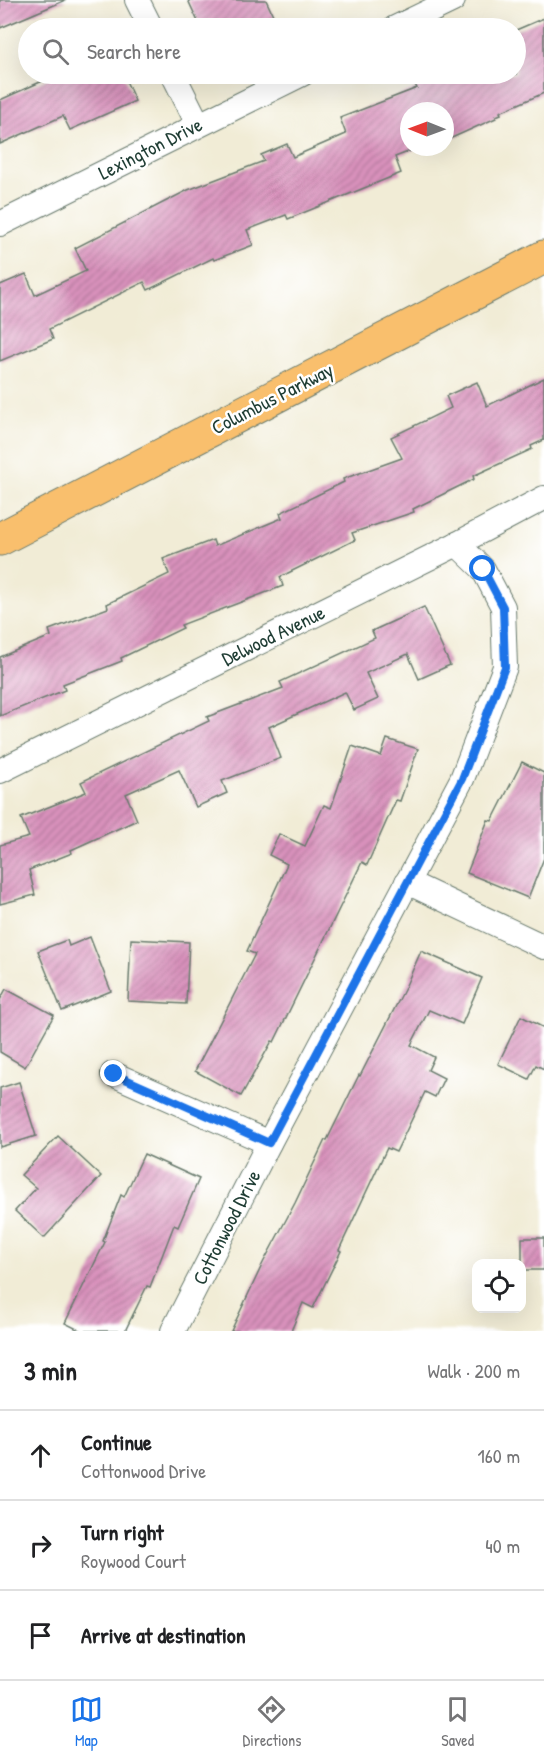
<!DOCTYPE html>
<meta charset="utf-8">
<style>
body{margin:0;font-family:"Patrick Hand",sans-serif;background:#f6f6f6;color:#202124}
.controls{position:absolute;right:18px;bottom:18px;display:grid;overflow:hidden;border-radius:12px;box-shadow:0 6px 24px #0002}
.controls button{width:54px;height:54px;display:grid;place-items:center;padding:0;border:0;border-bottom:2px solid #e0e0e0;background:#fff;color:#202124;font:30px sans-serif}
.compass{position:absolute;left:400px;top:102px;width:54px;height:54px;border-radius:50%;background:#fff;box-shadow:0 6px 24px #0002;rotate:271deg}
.stop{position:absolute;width:18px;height:18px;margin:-14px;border:4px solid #1a73e8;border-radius:50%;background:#fff}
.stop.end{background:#1a73e8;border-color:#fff;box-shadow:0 2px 6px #0008}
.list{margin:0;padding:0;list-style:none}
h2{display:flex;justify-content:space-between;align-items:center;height:78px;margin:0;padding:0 24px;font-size:26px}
h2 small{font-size:20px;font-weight:400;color:#757577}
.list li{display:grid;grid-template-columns:39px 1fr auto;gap:18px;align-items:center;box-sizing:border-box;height:90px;padding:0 24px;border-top:2px solid #e0e0e0}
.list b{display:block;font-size:22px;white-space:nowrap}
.list p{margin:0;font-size:20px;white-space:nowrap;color:#757577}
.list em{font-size:20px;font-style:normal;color:#757577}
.icon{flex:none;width:33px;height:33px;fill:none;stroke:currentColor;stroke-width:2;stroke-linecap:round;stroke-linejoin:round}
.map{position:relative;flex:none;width:544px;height:1331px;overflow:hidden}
.search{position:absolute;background:#fff;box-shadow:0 6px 24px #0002;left:18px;right:18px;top:18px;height:66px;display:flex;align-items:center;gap:15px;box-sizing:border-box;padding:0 21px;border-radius:33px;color:#757577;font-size:22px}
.sheet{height:348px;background:#fff}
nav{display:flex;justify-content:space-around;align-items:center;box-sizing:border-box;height:84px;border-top:2px solid #e0e0e0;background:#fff;font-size:16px;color:#757577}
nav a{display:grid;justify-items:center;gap:3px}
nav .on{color:#1a73e8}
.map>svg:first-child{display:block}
.building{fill:url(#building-hatch)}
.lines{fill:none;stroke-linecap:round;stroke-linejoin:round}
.street-casing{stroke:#687a6d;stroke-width:26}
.primary-casing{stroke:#687a6d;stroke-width:35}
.street{stroke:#fff;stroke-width:24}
.primary{stroke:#f9bf6d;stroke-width:33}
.route{stroke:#1a73e8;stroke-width:8}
.labels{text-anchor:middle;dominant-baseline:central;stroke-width:5;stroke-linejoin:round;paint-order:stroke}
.street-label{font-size:20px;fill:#1f3d34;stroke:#fff}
</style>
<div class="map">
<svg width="544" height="1331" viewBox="0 0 544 1331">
<defs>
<pattern id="building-hatch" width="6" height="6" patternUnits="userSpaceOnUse" patternTransform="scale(1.5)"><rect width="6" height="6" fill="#d991bc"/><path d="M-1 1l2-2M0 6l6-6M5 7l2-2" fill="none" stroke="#af789a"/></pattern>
</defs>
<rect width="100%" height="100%" fill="#fff"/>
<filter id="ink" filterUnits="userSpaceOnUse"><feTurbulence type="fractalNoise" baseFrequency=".0167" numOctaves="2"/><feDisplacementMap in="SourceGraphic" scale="12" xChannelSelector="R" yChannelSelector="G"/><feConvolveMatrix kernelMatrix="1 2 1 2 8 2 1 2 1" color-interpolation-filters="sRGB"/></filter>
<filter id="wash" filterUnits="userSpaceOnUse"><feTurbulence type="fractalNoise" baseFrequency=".008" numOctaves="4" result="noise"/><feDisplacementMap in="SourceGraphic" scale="24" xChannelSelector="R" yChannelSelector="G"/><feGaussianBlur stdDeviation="1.35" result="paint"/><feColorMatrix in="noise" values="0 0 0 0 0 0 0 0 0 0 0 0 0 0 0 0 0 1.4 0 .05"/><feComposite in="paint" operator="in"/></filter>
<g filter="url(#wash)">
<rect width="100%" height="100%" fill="#f1ecd6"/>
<g id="blocks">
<g class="building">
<polygon points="0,0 66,0 0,28"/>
<polygon points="188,0 266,0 279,28 201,28"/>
<polygon points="544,18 544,93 500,112 501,114 496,116 496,118 445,141 445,111 409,111 409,147 421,147 395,157 401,173 288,219 286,215 247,230 253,245 214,260 213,258 148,290 144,282 49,329 53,339 0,361 0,285 26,274 35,295 86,271 75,248 188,190 264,161 261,155 287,144 293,157 346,134 340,118 417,88 413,81 429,74 516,74 516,30"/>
<polygon points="45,74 123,74 135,101 70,130 63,116 0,144 0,100 47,79"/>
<polygon points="544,378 544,440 531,446 532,449 473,476 474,479 413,509 414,512 352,533 355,540 280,577 283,586 181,625 183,628 121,658 122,661 63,684 65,690 0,716 0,657 51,636 49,630 108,608 107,604 169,574 163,559 213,540 215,546 282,518 280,513 344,482 343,479 402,458 391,437 451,408 446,396 477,382 487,406"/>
<polygon points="424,607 450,665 419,679 408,654 366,673 378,699 354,710 345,692 269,727 281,758 222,781 227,793 196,807 179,770 126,794 137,820 71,850 72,853 29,870 35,895 0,904 0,845 29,837 21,818 86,792 81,782 209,721 207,717 283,688 280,682 375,638 372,631"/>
<polygon points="387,739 418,749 400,801 396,800 367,865 362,862 274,1042 272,1041 241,1096 195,1071 255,954 247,951 287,864 269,855 279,834 305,846 324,805 331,808 352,746 381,756"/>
<polygon points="522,762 544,773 544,858 528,898 467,873 488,820 492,821"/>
<polygon points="90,937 111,991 62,1011 38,951 67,940 69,946"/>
<polygon points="131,939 189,942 186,1004 128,1001"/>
<polygon points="421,951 482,978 462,1024 429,1010 411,1045 434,1057 428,1070 444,1078 435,1097 425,1092 396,1152 387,1148 339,1250 341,1251 313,1308 303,1303 291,1331 231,1331 263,1263 295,1203 325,1140 327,1140 359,1075 360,1076 404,990"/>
<polygon points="6,989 54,1015 25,1067 0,1052 0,1000"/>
<polygon points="521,1016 544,1028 544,1069 536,1065 529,1079 498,1064"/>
<polygon points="19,1082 36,1136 0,1147 0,1088"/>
<polygon points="58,1136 101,1176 44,1238 15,1211 36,1188 21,1175"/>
<polygon points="144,1154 199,1179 178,1227 174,1225 150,1287 147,1286 125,1331 81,1331 65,1323 105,1242 103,1241 121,1195 124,1197"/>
<rect x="522" y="1238" width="22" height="32"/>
</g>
</g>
</g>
<g filter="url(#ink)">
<use href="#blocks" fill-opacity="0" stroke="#687a6d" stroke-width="1.5"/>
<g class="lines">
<g class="street-casing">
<g id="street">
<polyline points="137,0 151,28"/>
<polyline points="395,28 453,0"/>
<polyline points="173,74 198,124"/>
<polyline points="0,224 302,74"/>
<polyline points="0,771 457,544 544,498"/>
<polyline points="407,882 544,947"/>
<polyline points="113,1074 269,1143"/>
<polyline points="173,1331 269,1143 462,779 505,667 503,607 483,569 457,544"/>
</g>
</g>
<g class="primary-casing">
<polyline id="primary" points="0,539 544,257"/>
</g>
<use href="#street" class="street"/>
<use href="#primary" class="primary"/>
</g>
</g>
<g class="lines" filter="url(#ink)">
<polyline class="route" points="114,1074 269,1143 462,779 505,667 503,607 483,569"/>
</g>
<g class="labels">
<g class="street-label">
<text transform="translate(150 148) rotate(-27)">Lexington Drive</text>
<text transform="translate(272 398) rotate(-27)">Columbus Parkway</text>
<text transform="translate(273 635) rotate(-26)">Delwood Avenue</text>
<text transform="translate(226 1227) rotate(-63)">Cottonwood Drive</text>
</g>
</g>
</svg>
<div class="controls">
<button><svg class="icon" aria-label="locate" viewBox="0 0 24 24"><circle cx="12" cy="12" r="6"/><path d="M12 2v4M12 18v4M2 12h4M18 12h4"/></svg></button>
</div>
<svg class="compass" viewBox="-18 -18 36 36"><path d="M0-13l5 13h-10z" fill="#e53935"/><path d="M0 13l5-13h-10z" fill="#757577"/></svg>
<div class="stop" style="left:483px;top:569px"></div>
<div class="stop end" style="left:114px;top:1074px"></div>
<div class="search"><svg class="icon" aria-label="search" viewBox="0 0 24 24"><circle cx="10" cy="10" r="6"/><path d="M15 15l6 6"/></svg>Search here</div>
</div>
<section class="sheet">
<h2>3 min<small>Walk · 200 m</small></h2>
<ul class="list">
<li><svg class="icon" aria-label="ahead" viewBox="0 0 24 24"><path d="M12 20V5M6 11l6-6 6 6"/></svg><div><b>Continue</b><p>Cottonwood Drive</p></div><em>160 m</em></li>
<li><svg class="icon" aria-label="right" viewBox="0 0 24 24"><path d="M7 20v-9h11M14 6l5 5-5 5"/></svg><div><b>Turn right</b><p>Roywood Court</p></div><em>40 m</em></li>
<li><svg class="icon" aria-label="arrive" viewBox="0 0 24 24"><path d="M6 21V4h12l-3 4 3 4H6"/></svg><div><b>Arrive at destination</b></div></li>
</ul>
</section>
<nav>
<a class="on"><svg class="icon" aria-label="map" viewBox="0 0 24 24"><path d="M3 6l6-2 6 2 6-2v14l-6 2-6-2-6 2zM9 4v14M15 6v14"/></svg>Map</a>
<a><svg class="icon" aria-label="directions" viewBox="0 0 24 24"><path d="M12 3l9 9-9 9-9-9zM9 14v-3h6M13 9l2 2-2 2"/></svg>Directions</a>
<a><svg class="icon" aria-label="saved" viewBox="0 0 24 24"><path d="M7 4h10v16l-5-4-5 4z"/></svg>Saved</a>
</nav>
